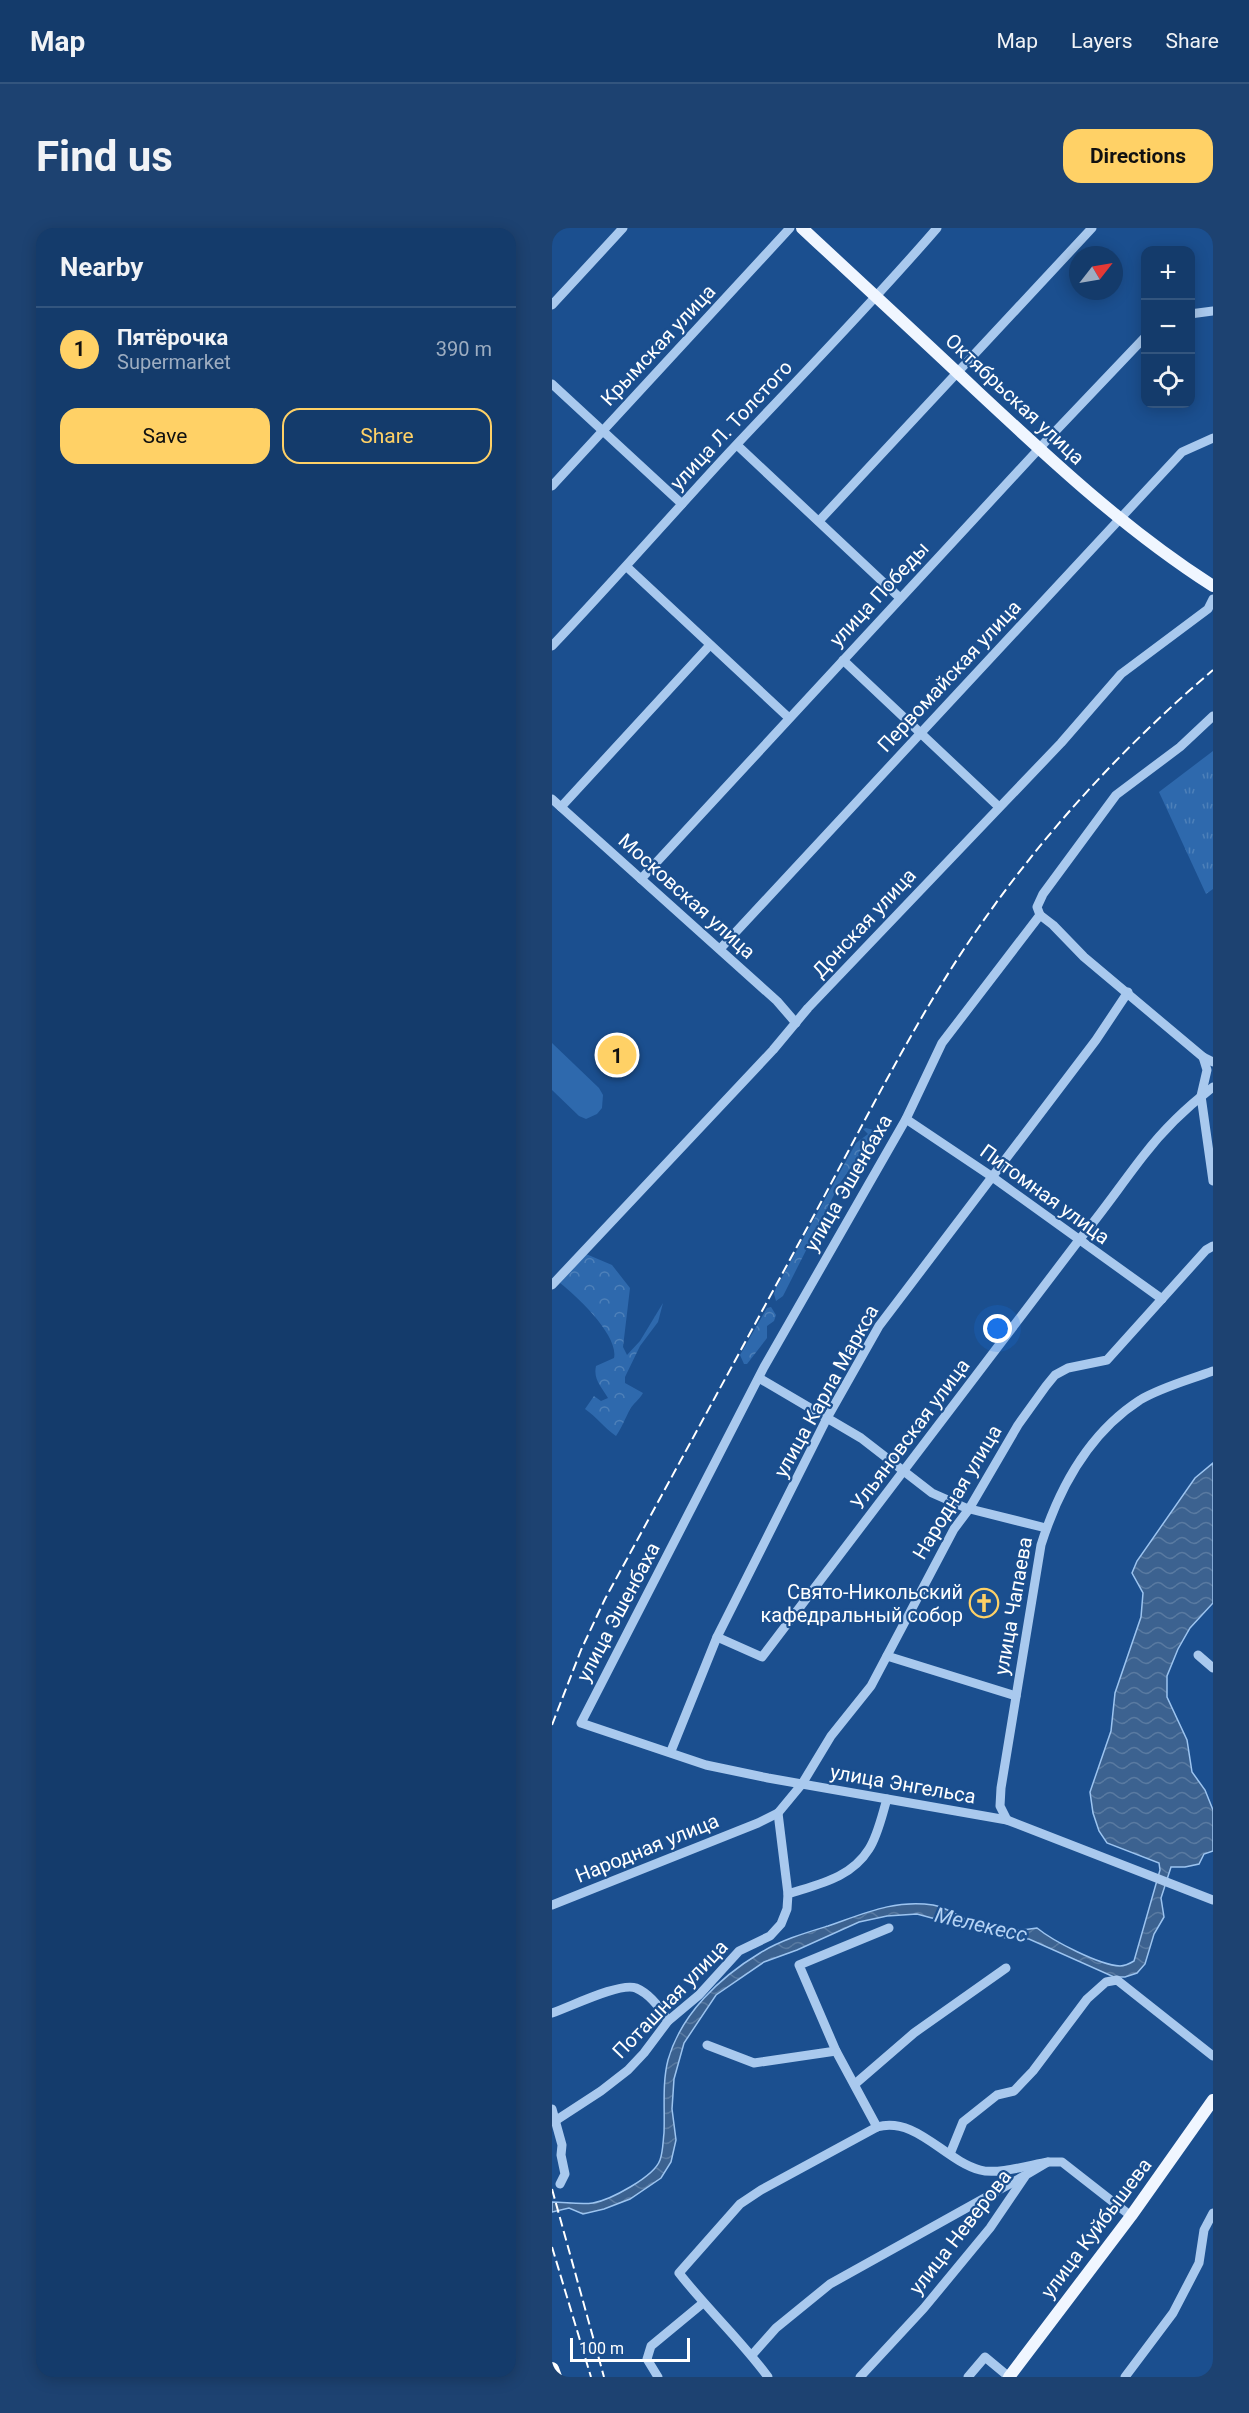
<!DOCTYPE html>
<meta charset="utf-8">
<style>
body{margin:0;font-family:Roboto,sans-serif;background:#1d4271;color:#f1f3f6}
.controls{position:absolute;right:18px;top:18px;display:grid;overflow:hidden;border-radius:12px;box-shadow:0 3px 15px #0003}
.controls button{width:54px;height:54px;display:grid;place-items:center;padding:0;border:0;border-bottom:2px solid #33557e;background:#143b6b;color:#f1f3f6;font:30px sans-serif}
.compass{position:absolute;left:517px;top:18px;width:54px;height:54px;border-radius:50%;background:#143b6b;box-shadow:0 3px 15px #0003;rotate:59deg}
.scale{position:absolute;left:18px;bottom:15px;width:120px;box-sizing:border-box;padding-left:6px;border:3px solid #fff;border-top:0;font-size:16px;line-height:21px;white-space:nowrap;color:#fff;-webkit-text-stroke:4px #1b4f8f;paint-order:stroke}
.you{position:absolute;left:446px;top:1101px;width:21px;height:21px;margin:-15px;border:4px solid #fff;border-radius:50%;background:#1a73e8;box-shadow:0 0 0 9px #1a73e833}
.badge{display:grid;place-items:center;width:39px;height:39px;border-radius:50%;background:#ffd166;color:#111;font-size:20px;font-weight:700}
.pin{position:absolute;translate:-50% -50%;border:3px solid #fff;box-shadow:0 2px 6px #0006}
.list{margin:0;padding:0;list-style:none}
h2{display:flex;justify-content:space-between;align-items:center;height:78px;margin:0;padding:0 24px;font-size:26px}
h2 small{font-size:20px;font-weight:400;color:#9dadc1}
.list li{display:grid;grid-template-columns:39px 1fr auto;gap:18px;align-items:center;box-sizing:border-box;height:84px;padding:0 24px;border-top:2px solid #33557e}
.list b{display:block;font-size:22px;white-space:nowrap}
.list p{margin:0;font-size:20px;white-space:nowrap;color:#9dadc1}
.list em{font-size:20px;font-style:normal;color:#9dadc1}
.actions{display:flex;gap:12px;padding:18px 24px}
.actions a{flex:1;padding:14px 0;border:2px solid #ffd166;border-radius:18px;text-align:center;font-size:21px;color:#ffd166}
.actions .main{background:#ffd166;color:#111}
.icon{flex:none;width:33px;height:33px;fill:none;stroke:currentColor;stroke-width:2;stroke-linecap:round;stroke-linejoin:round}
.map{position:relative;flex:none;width:661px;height:2149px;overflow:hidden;border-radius:18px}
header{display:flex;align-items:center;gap:36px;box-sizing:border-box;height:84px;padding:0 30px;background:#143b6b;border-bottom:2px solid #33557e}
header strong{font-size:28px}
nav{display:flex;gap:33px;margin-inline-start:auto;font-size:21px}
.intro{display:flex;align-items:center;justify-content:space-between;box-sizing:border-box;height:144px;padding:0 36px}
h1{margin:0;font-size:42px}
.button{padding:15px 27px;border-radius:18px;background:#ffd166;color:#111;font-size:21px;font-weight:700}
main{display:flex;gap:36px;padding:0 36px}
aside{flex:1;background:#143b6b;border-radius:18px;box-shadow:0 3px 15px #0003}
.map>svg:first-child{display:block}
.grass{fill:url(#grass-tufts)}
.forest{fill:url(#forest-crowns)}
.park{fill:#2e69ad}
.water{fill:url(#water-waves);stroke:#9cc4f0;stroke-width:1.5}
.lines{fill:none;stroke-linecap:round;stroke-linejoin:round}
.minor{stroke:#a9c9ee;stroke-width:9}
.major{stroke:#f0f6ff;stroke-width:12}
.highway{stroke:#fff;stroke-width:14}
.rail{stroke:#fff;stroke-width:2;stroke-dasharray:10 4.5;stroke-linecap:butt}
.labels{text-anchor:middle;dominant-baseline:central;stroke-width:4.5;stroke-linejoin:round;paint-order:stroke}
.street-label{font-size:20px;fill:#fff;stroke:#1b4f8f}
.poi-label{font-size:20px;fill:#fff;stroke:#1b4f8f;text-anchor:end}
.water-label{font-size:21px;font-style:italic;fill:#b5d3f5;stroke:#1b4f8f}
</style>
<header>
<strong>Map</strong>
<nav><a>Map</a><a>Layers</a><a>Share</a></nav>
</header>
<div class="intro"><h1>Find us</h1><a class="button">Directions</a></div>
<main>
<aside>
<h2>Nearby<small></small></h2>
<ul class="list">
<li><span class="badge">1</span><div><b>Пятёрочка</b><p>Supermarket</p></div><em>390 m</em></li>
</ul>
<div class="actions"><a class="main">Save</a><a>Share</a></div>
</aside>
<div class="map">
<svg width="661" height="2149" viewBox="0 0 661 2149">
<defs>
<pattern id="grass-tufts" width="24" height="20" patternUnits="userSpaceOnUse" patternTransform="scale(1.5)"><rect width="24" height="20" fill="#2e69ad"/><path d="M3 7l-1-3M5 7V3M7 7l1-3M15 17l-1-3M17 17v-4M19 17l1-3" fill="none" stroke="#4d80b9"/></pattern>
<pattern id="forest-crowns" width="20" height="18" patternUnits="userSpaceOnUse" patternTransform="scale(1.5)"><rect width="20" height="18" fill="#2e69ad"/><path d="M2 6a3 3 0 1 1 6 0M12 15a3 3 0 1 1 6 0" fill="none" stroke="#4d80b9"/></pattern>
<pattern id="water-waves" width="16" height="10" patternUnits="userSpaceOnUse" patternTransform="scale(1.5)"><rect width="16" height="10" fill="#3c6290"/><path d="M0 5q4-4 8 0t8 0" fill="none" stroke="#597aa1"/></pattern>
</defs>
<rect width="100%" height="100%" fill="#1b4f8f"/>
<polygon class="grass" points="661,523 661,661 654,666 607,564"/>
<g class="forest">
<polygon points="314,900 325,903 288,955 231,1068 224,1073 222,1066 224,1060 304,915 316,906 311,901"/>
<path d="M 34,1026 L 60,1037 L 78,1060 L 71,1119 L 75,1127 L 88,1113 L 111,1075 L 106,1094 L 88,1118 L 73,1149 L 73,1155 L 91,1165 C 87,1172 81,1176 78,1181 C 73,1191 70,1199 64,1208 C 52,1200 45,1189 33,1181 L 42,1168 L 49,1173 L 56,1170 C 50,1159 41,1152 44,1138 L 62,1130 C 67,1108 25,1068 8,1055 L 9,1050 Z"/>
<polygon points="219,1079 224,1087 222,1093 215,1098 215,1110 195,1136 192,1136 188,1127 215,1080"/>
</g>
<polygon class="park" points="0,815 47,860 51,867 50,880 45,886 34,891 27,888 0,862"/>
<path class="water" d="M 661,1235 L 661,1375 L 638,1400 L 626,1421 L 615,1448 L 615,1469 L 635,1512 L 640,1544 L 653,1562 L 661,1582 L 661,1623 L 652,1626 L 647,1636 L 633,1639 L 619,1639 L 609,1670 L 612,1689 L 602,1706 L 593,1736 L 585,1745 L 573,1749 L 562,1749 L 477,1711 L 454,1710 L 365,1686 L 335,1688 L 307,1694 L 245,1722 L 212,1734 L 164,1767 L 132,1815 L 122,1851 L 120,1881 L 124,1912 L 119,1934 L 109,1950 L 78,1971 L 52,1981 L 31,1986 L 17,1980 L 0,1984 L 0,1974 C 13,1974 28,1977 41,1975 C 58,1972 102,1949 108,1932 C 111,1924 111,1913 112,1905 C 113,1882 110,1855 116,1832 C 129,1786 168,1749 208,1725 C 229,1712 253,1705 276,1698 C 311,1686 343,1671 381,1677 C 397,1680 408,1690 422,1695 C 445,1702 462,1704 485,1700 C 501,1713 547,1737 568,1738 C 573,1738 577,1736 582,1733 L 608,1642 L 607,1635 L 555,1615 L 547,1603 L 541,1585 L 538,1564 L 559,1503 L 563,1465 L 589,1389 L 591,1365 L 580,1345 L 585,1333 L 643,1250 Z"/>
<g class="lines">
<g class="minor">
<polyline points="0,77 71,0"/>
<polyline points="638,86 661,83"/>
<polyline points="0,156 130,276"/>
<polyline points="185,217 348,370"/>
<polyline points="0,258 238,0"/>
<polyline points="267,293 540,0"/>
<polyline points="75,339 237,490"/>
<path d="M 0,418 C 58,357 114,293 172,230 C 243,154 317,79 385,0"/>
<polyline points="291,432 447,579"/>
<polyline points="661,488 628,519 564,567 491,666 485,679 488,687 390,815 354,891 212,1139 29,1495 154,1537 216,1550 455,1592 661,1672"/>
<polyline points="0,571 225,773 244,795"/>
<polyline points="9,579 158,417"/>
<polyline points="89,651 496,211 594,108"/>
<polyline points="488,687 501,697 532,729 651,829 661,834"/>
<polyline points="168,721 630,224 661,210"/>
<polyline points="651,829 655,842 649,868 661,953"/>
<polyline points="354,891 439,948 610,1071"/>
<polyline points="0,1057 221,822 256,780 509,515 569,446 656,381 661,371"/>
<polyline points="207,1150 309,1210 380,1265 414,1280 494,1300"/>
<path d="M 165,1409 L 210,1429 L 527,1012 C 550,985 570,955 592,927 C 611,902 636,878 661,859"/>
<polyline points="646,1427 661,1440"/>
<polyline points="335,1428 464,1468"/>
<polyline points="119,1523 165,1409 275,1190 327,1098 544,812 576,764"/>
<polyline points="226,1585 236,1666"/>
<path d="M 455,1592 L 448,1578 L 449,1560 L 489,1317 C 507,1260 537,1205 588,1172 C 610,1159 637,1152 661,1143"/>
<polyline points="0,1677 206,1595 226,1585 250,1556 279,1508 319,1458 402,1301 417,1281 466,1197 494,1158 503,1147 516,1140 555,1132 654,1022 661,1018"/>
<path d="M 0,1785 C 18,1779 68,1754 84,1760 C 98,1766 109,1781 116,1793"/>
<polyline points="155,1817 202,1835 284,1823"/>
<polyline points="303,1856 362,1805 454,1740"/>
<polyline points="0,1881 10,1917 9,1927 13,1946 8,1956"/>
<path d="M 3,1893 L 49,1863 L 76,1842 L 92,1825 L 116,1793 L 147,1767 L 187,1723 L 218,1708 L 229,1696 L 235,1681 L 236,1666 C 267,1656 299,1650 317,1621 C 326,1607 330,1587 335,1571"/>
<polyline points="325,1899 284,1823 247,1737 337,1700"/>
<polyline points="398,1926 411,1894 445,1867 462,1863 481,1843 535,1771 554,1754 565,1752 661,1828"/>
<polyline points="200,2127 224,2100 278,2056 472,1948"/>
<polyline points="106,2149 95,2131 99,2118 151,2075"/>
<path d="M 216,2149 C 189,2112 155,2081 127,2045 L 188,1976 L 209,1962 L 325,1899 C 364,1888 392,1932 428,1942 C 445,1947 478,1937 496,1934"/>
<polyline points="308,2149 372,2080 438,2000 474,1947 496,1934 510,1934 579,1988"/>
<polyline points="416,2149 433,2129 457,2149"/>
<polyline points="573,2149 621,2085 647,2035 652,2002 661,1985"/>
</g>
<g class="major">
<path d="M 250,0 C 309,55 368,109 426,164 C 501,234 575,303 661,358"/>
<polyline points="457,2149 579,1988 661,1872"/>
</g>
<polyline class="highway" points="0,2141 3,2149"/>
<g class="rail">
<path d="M 0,1497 L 29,1422 L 53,1371 C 122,1245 191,1118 260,991 C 305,908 348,822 399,741 C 471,628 559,529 661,442"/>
<polyline points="0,1961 52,2149"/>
<polyline points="0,2019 39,2149"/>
</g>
</g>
<defs>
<g id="church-ring" transform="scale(1.5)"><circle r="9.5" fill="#1b4f8f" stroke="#ffd166" stroke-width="1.5"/><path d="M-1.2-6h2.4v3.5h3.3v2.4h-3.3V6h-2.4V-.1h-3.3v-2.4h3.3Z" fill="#ffd166"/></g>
</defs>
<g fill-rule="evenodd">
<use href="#church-ring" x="432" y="1375"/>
</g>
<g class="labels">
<g class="street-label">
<text transform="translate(106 117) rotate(-47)">Крымская улица</text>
<text transform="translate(463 171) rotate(43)">Октябрьская улица</text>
<text transform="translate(179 197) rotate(-47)">улица Л. Толстого</text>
<text transform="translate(327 366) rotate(-47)">улица Победы</text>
<text transform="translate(397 448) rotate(-47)">Первомайская улица</text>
<text transform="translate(135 668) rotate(42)">Московская улица</text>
<text transform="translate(312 695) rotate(-47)">Донская улица</text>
<text transform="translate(296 955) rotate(-60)">улица Эшенбаха</text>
<text transform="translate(493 966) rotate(36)">Питомная улица</text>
<text transform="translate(274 1163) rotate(-61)">улица Карла Маркса</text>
<text transform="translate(358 1206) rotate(-53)">Ульяновская улица</text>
<text transform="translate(405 1264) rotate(-59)">Народная улица</text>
<text transform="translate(461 1378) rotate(-80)">улица Чапаева</text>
<text transform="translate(66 1384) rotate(-62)">улица Эшенбаха</text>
<text transform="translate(351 1556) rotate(10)">улица Энгельса</text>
<text transform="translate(95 1620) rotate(-22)">Народная улица</text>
<text transform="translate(118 1771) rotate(-46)">Поташная улица</text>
<text transform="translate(544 2000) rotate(-53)">улица Куйбышева</text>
<text transform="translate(408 2004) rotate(-52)">улица Неверова</text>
</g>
<g class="poi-label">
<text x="411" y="1364">Свято-Никольский<tspan x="411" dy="23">кафедральный собор</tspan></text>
</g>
<g class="water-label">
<text transform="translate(429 1697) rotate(13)">Мелекесс</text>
</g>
</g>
</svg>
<div class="controls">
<button>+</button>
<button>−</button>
<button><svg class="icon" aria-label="locate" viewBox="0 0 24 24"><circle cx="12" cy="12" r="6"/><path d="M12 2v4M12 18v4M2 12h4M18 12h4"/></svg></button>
</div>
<svg class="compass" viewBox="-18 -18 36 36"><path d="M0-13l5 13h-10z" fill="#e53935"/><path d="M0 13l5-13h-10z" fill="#9dadc1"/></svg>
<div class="scale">100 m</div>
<div class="you"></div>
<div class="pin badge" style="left:65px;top:827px">1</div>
</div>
</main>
